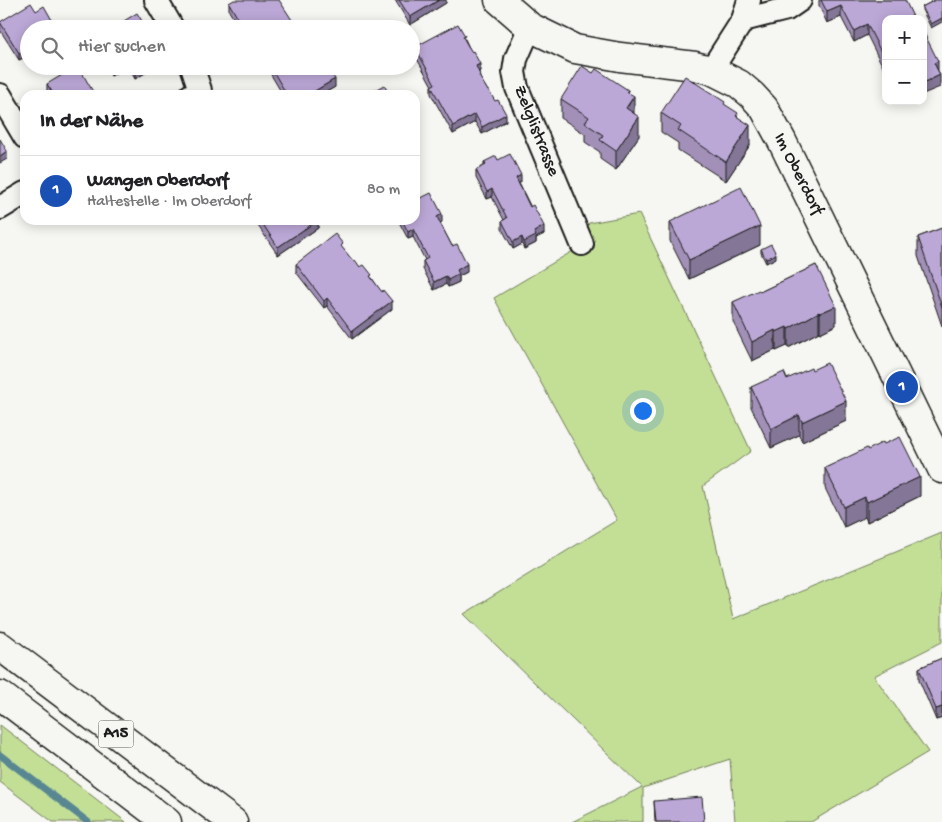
<!DOCTYPE html>
<html lang="de">
<meta charset="utf-8">
<style>
body{margin:0;font-family:"Gochi Hand",sans-serif;background:#f2f2f2;color:#202124}
.controls{position:absolute;right:15px;top:15px;display:grid;overflow:hidden;border-radius:10px;box-shadow:0 2px 12px #0003}
.controls button{width:45px;height:45px;display:grid;place-items:center;padding:0;border:0;border-bottom:1px solid #e0e0e0;background:#fff;color:#202124;font:25px sans-serif}
.you{position:absolute;left:642px;top:410px;width:18px;height:18px;margin:-12px;border:4px solid #fff;border-radius:50%;background:#1a73e8;box-shadow:0 0 0 8px #1a73e833}
.badge{display:grid;place-items:center;width:32px;height:32px;border-radius:50%;background:#c8321e;color:#fff;font-size:16px;font-weight:700}
.pin{position:absolute;translate:-50% -50%;border:2px solid #fff;box-shadow:0 1px 5px #0006}
.list{margin:0;padding:0;list-style:none}
h2{display:flex;justify-content:space-between;align-items:center;height:65px;margin:0;padding:0 20px;font-size:21px}
h2 small{font-size:16px;font-weight:400;color:#757577}
.list li{display:grid;grid-template-columns:32px 1fr auto;gap:15px;align-items:center;box-sizing:border-box;height:70px;padding:0 20px;border-top:1px solid #e0e0e0}
.list b{display:block;font-size:19px;white-space:nowrap}
.list p{margin:0;font-size:16px;white-space:nowrap;color:#757577}
.list em{font-size:16px;font-style:normal;color:#757577}
.icon{flex:none;width:28px;height:28px;fill:none;stroke:currentColor;stroke-width:2;stroke-linecap:round;stroke-linejoin:round}
.map{position:relative;flex:none;width:942px;height:822px;overflow:hidden}
.search{position:absolute;background:#fff;box-shadow:0 2px 12px #0003;left:20px;top:20px;width:400px;height:55px;display:flex;align-items:center;gap:12px;box-sizing:border-box;padding:0 18px;border-radius:28px;color:#757577;font-size:19px}
.panel{position:absolute;background:#fff;box-shadow:0 2px 12px #0003;left:20px;top:90px;width:400px;height:135px;border-radius:15px}
.map>svg:first-child{display:block}
.green{fill:#c3df96;stroke:#707e59}
.lines{fill:none;stroke-linecap:round;stroke-linejoin:round}
.stream{stroke:#598792;stroke-width:7}
.minor-casing{stroke:#1c1c1c;stroke-width:26}
.tertiary-casing{stroke:#1c1c1c;stroke-width:31}
.motorway-casing{stroke:#1c1c1c;stroke-width:31}
.minor{stroke:#f6f6f2;stroke-width:22}
.tertiary{stroke:#f6f6f2;stroke-width:28}
.motorway{stroke:#f6f6f2;stroke-width:28}
.wall{fill:#a290b9;stroke:#1c1c1c}
.shaded-wall{fill:#847696;stroke:#1c1c1c}
.building{fill:#bca8d7;stroke:#1c1c1c}
.labels{text-anchor:middle;dominant-baseline:central;stroke-width:4;stroke-linejoin:round;paint-order:stroke}
.shield{fill:#f6f6f2;stroke:#5d5d5c;stroke-width:1}
.shield-label{font-size:16px;font-weight:bold;fill:#1c1c1c}
.street-label{font-size:18px;fill:#1c1c1c;stroke:#f6f6f2}
</style>
<div class="map">
<svg width="942" height="822" viewBox="0 0 942 822">
<rect width="100%" height="100%" fill="#f6f6f2"/>
<filter id="ink" filterUnits="userSpaceOnUse"><feTurbulence type="fractalNoise" baseFrequency=".02" numOctaves="2"/><feDisplacementMap in="SourceGraphic" scale="10" xChannelSelector="R" yChannelSelector="G"/><feConvolveMatrix kernelMatrix="1 2 1 2 8 2 1 2 1" color-interpolation-filters="sRGB"/></filter>
<g filter="url(#ink)">
<g class="green">
<polygon points="639,214 751,451 703,486 733,619 942,533 942,642 874,676 928,752 811,822 735,822 730,759 643,788 643,822 572,822 642,787 464,614 617,520 494,298 588,242 585,234 589,223"/>
<polygon points="0,725 126,822 53,822 0,782"/>
</g>
<g class="lines">
<polyline class="stream" points="0,755 88,822"/>
<g class="minor-casing">
<g id="minor">
<polyline points="156,0 173,29"/>
<polyline points="743,20 787,9 800,0"/>
<polyline points="530,27 516,59 514,72 517,88 582,244"/>
<polyline points="711,70 743,20 749,0"/>
<polyline points="0,95 25,137"/>
<polyline points="191,95 200,90 192,66"/>
<polyline points="0,208 25,193"/>
</g>
</g>
<g class="tertiary-casing">
<polyline id="tertiary" points="499,0 530,27 575,49 620,57 695,66 711,70 739,84 752,95 764,108 782,141 942,469"/>
</g>
<g class="motorway-casing">
<g id="motorway">
<polyline points="0,646 233,822"/>
<polyline points="0,695 167,822"/>
</g>
</g>
<use href="#minor" class="minor"/>
<use href="#tertiary" class="tertiary"/>
<use href="#motorway" class="motorway"/>
</g>
<g class="wall">
<polygon points="395,0 446,0 446,3 410,25"/>
<polygon points="819,0 905,0 886,19 886,73 867,35 854,42 841,17 827,23 819,6"/>
<polygon points="935,0 931,28 922,10 922,7"/>
<polygon points="229,3 292,28 290,29 240,29 229,11"/>
<polygon points="36,11 29,29 29,55 19,60 0,30 0,22"/>
<polygon points="465,39 480,71 479,72 480,78 506,121 482,134 475,122 453,134 431,94 431,86 432,86 415,55 415,47"/>
<polygon points="106,66 127,66 111,76"/>
<polygon points="128,66 157,66 135,79"/>
<polygon points="270,66 327,66 335,87 321,95 283,95 270,73"/>
<polygon points="593,73 628,92 634,114 639,136 616,170 600,159 600,152 585,142 585,134 561,118 561,99"/>
<polygon points="47,84 95,95 49,95 47,91"/>
<polygon points="725,105 738,117 750,145 726,181 678,150 678,143 661,132 661,113"/>
<polygon points="498,160 521,182 519,183 544,234 536,238 536,243 524,249 522,244 513,249 502,229 502,221 504,220 492,197 487,199 476,178 476,170 484,166 484,162"/>
<polygon points="421,198 442,222 440,223 452,246 467,272 459,276 459,282 448,287 446,284 434,290 423,269 423,261 425,260 413,237 408,239 398,220 415,220"/>
<polygon points="254,220 318,220 318,228 278,255"/>
<polygon points="670,222 760,245 689,279 670,241"/>
<polygon points="942,228 942,326 918,256 918,237"/>
<polygon points="343,249 353,261 372,278 392,309 352,339 327,306 324,308 296,272 296,264"/>
<polygon points="761,249 776,258 766,263 761,253"/>
<polygon points="816,265 836,325 820,333 819,332 788,348 787,346 776,351 775,350 752,361 733,322 733,302 760,292"/>
<polygon points="787,379 846,421 802,442 799,435 771,448 751,407 751,387"/>
<polygon points="868,450 920,496 867,522 865,517 844,527 825,488 825,468"/>
<polygon points="942,658 942,718 936,720 919,680 919,668"/>
<polygon points="654,801 704,822 655,822"/>
</g>
<g class="shaded-wall">
<polygon points="439,0 446,0 446,3 410,25 410,17"/>
<polygon points="841,6 841,17 827,23 827,12"/>
<polygon points="942,18 942,22 931,28 931,24"/>
<polygon points="292,20 292,28 290,29 278,29"/>
<polygon points="867,24 867,35 854,42 854,31"/>
<polygon points="29,47 29,55 19,60 19,53"/>
<polygon points="938,61 938,72 934,63"/>
<polygon points="480,64 480,71 476,74 476,66"/>
<polygon points="114,66 127,66 111,76 111,68"/>
<polygon points="144,66 157,66 135,79 135,71"/>
<polygon points="940,75 940,87 923,94 923,83"/>
<polygon points="335,79 335,87 321,95 308,95"/>
<polygon points="628,90 628,106 634,96 634,116 626,108 627,92"/>
<polygon points="475,114 475,122 453,134 453,126"/>
<polygon points="506,114 506,121 482,134 482,127"/>
<polygon points="639,117 639,136 616,170 616,151"/>
<polygon points="750,125 750,145 726,181 726,162"/>
<polygon points="7,151 7,159 0,163 0,156"/>
<polygon points="521,175 521,182 516,185 516,178"/>
<polygon points="492,189 492,197 487,199 487,192"/>
<polygon points="442,214 442,222 437,224 437,217"/>
<polygon points="318,220 318,228 278,255 278,247"/>
<polygon points="544,226 544,234 536,238 536,243 524,249 524,242 534,232"/>
<polygon points="760,226 760,245 689,279 689,260"/>
<polygon points="413,229 413,237 408,239 408,232"/>
<polygon points="522,237 522,244 513,249 513,242"/>
<polygon points="776,254 776,258 766,263 766,259"/>
<polygon points="467,264 467,272 459,276 459,282 448,287 448,280 457,270"/>
<polygon points="446,276 446,284 434,290 434,282"/>
<polygon points="327,298 327,306 324,308 324,301"/>
<polygon points="392,301 392,309 352,339 352,331"/>
<polygon points="836,306 836,325 820,333 820,313"/>
<polygon points="819,312 819,332 788,348 788,329"/>
<polygon points="787,327 787,346 776,351 776,332"/>
<polygon points="775,330 775,350 752,361 752,342"/>
<polygon points="846,401 846,421 802,442 802,422"/>
<polygon points="799,415 799,435 771,448 771,429"/>
<polygon points="920,477 920,496 867,522 867,502"/>
<polygon points="865,497 865,517 844,527 844,507"/>
<polygon points="942,707 942,718 936,720 936,709"/>
</g>
<g class="building">
<polygon points="234,0 279,0 292,20 278,29 244,29 229,3"/>
<polygon points="399,0 439,0 410,17"/>
<polygon points="821,0 905,0 914,19 886,19 886,62 867,24 854,31 841,6 827,12"/>
<polygon points="935,0 942,0 942,18 931,24 922,7"/>
<polygon points="31,3 36,11 44,6 57,29 29,29 29,47 19,53 0,22"/>
<polygon points="137,13 147,29 111,29"/>
<polygon points="458,24 465,36 463,37 468,46 472,52 473,51 480,64 476,66 480,75 479,76 488,91 489,91 495,101 498,100 506,114 482,127 475,114 453,126 431,86 435,84 415,47"/>
<polygon points="923,31 938,61 934,63 940,75 923,83"/>
<polygon points="77,66 78,66 95,95 54,95 47,84"/>
<polygon points="132,66 144,66 135,71"/>
<polygon points="270,66 327,66 335,79 308,95 287,95"/>
<polygon points="582,66 593,73 596,69 628,90 627,92 634,96 626,108 639,117 616,151 600,140 603,135 585,123 589,117 561,99"/>
<polygon points="685,76 725,102 724,104 738,113 736,116 750,125 726,162 678,130 681,126 661,113"/>
<polygon points="384,85 390,95 369,95 372,93 371,92"/>
<polygon points="230,92 232,95 226,95"/>
<polygon points="0,139 7,151 0,156"/>
<polygon points="510,154 521,175 516,178 530,207 533,205 544,226 534,232 536,236 524,242 522,237 513,242 502,221 507,218 492,189 487,192 476,170 486,165 484,162 496,156 498,160"/>
<polygon points="741,187 760,226 689,260 670,222"/>
<polygon points="431,193 442,214 437,217 452,246 457,244 467,264 457,270 459,274 448,280 446,276 434,282 423,261 428,258 413,229 408,232 402,220 415,220 415,197 419,195 421,198"/>
<polygon points="260,220 318,220 278,247"/>
<polygon points="942,228 942,307 918,237"/>
<polygon points="335,234 343,244 341,246 353,261 355,260 360,267 364,265 372,275 370,276 382,292 383,290 392,301 352,331 327,298 324,301 296,264"/>
<polygon points="771,244 776,254 766,259 761,249"/>
<polygon points="816,265 836,306 820,313 819,312 788,329 787,327 776,332 775,330 752,342 733,302 759,290 760,292"/>
<polygon points="827,363 846,401 802,422 799,415 771,429 751,387 784,372 787,379 811,368 812,370"/>
<polygon points="900,437 920,477 867,502 865,497 844,507 825,468 867,448 868,450 883,442 884,444"/>
<polygon points="942,658 942,707 936,709 919,668"/>
<polygon points="702,797 704,822 656,822 654,801"/>
</g>
</g>
<g class="labels">
<rect class="shield" x="98.5" y="720.5" width="35" height="27" rx="4"/>
<g class="shield-label">
<text x="116" y="734">A15</text>
</g>
<g class="street-label">
<text transform="translate(536 131) rotate(68)">Zelglistrasse</text>
<text transform="translate(798 174) rotate(63)">Im Oberdorf</text>
</g>
</g>
</svg>
<div class="controls">
<button>+</button>
<button>−</button>
</div>
<div class="you"></div>
<div class="pin badge" style="left:902px;top:387px;background:#1a4fb4">1</div>
<div class="search"><svg class="icon" aria-label="search" viewBox="0 0 24 24"><circle cx="10" cy="10" r="6"/><path d="M15 15l6 6"/></svg>Hier suchen</div>
<section class="panel">
<h2>In der Nähe<small></small></h2>
<ul class="list">
<li><span class="badge" style="background:#1a4fb4">1</span><div><b>Wangen Oberdorf</b><p>Haltestelle · Im Oberdorf</p></div><em>80 m</em></li>
</ul>
</section>
</div>
